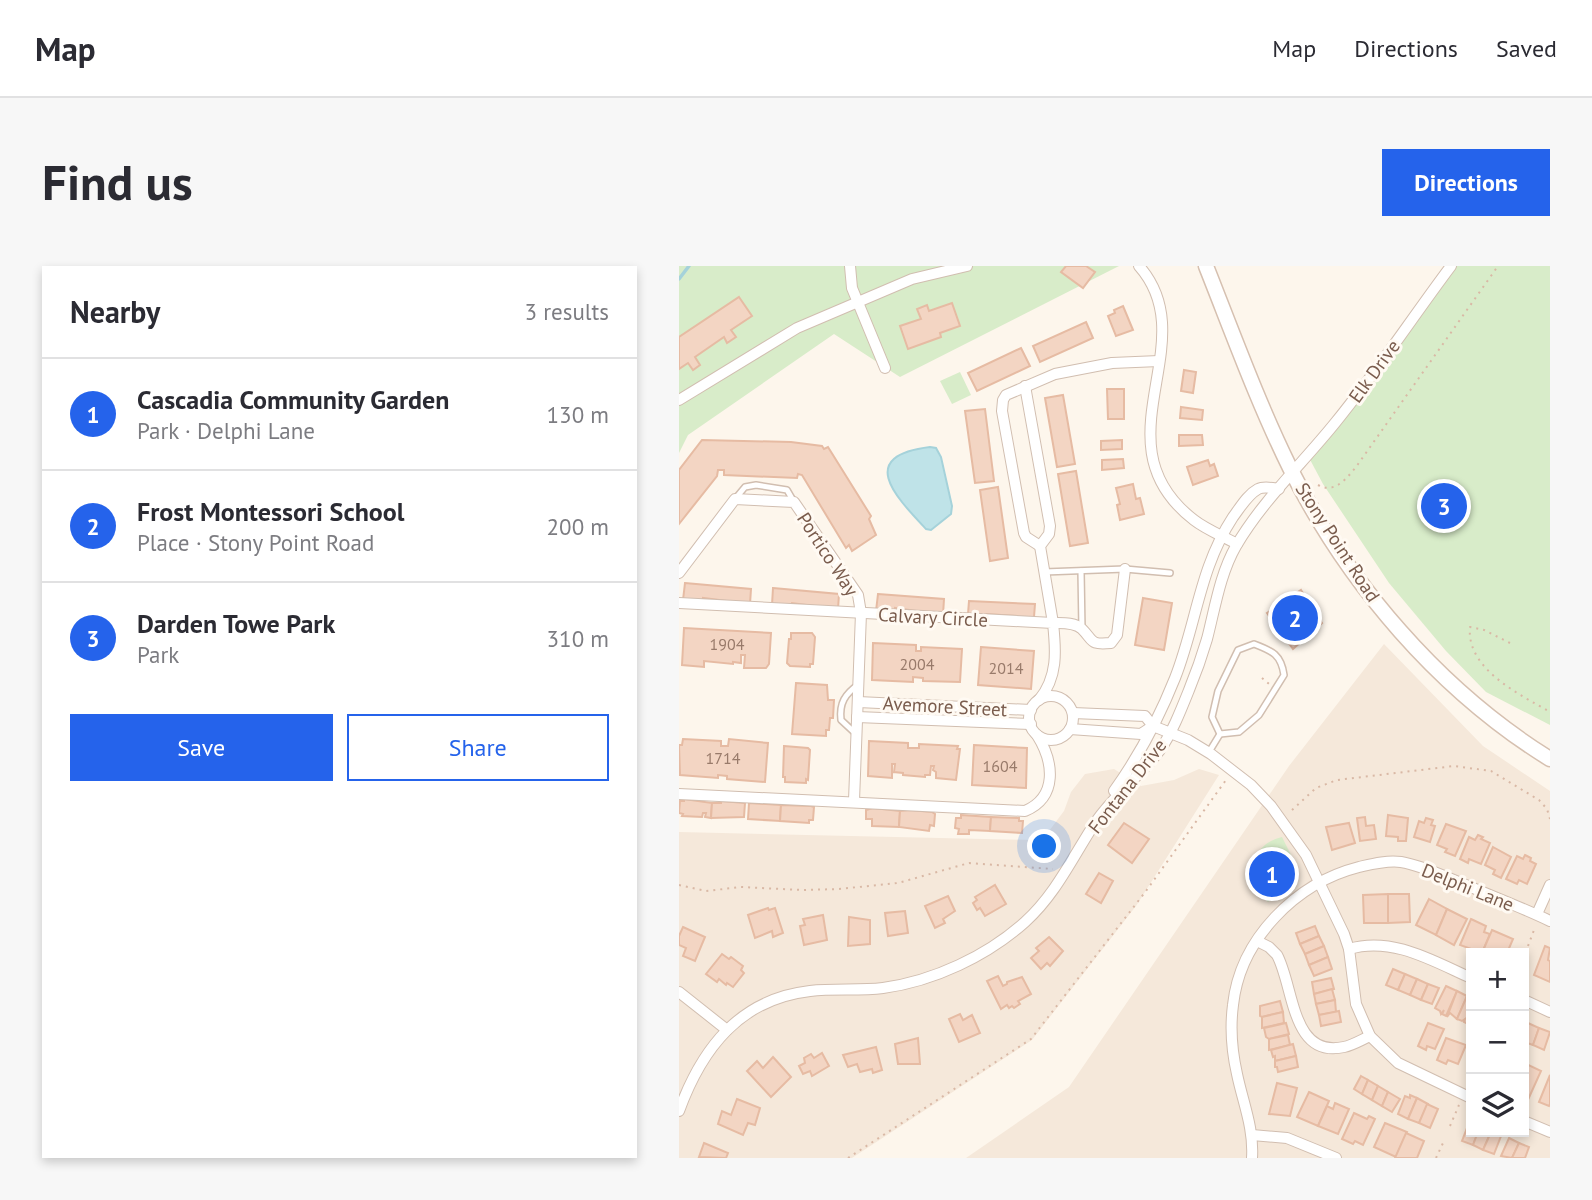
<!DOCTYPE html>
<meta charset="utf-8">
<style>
body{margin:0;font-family:"PT Sans",sans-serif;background:#f7f7f7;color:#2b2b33}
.controls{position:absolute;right:21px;bottom:21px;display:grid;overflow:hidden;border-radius:0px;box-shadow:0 4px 10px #0003}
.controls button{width:63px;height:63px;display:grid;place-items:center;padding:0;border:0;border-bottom:2px solid #e1e1e2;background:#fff;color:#2b2b33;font:35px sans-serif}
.you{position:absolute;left:366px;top:581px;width:24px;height:24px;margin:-18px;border:5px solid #fff;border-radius:50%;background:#1a73e8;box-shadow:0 0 0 10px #1a73e833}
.badge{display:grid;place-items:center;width:46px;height:46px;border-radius:50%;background:#2563eb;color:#fff;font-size:23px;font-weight:700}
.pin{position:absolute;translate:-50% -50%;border:4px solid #fff;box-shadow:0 2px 7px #0006}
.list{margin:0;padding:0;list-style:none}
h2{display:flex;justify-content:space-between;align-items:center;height:91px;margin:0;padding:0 28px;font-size:30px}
h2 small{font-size:23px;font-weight:400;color:#7c7c81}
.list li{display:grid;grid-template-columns:46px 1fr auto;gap:21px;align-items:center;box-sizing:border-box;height:112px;padding:0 28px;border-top:2px solid #e1e1e2}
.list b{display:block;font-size:26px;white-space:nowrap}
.list p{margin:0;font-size:23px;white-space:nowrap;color:#7c7c81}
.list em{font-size:23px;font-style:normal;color:#7c7c81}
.actions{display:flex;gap:14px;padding:21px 28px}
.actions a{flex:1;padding:16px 0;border:2px solid #2563eb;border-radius:0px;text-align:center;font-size:24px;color:#2563eb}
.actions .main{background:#2563eb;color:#fff}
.icon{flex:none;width:38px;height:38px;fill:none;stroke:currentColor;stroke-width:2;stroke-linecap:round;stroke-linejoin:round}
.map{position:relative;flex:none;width:871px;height:892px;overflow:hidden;border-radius:0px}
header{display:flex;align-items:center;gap:42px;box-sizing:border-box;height:98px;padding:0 35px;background:#fff;border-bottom:2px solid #e1e1e2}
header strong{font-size:33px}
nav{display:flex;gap:38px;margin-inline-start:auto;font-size:24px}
.intro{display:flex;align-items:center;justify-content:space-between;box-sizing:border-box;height:168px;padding:0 42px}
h1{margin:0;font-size:49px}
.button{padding:18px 32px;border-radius:0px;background:#2563eb;color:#fff;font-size:24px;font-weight:700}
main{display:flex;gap:42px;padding:0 42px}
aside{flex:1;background:#fff;border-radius:0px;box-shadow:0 4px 10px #0003}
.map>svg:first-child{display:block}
.residential{fill:#f5e8da;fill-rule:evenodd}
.green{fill:#d8ecc9}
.water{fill:#bfe3e8;stroke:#a5d2da;stroke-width:2}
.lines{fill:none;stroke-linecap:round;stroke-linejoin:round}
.stream{stroke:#a5d2da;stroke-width:3.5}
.building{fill:#f3d5c3;stroke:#e6bba3;stroke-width:2}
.lane-casing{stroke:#d1beb0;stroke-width:8}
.street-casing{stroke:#d1beb0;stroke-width:12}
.secondary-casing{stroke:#d6c0b0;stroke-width:17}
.path{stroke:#d9b8a5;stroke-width:2;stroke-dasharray:2 5;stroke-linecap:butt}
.lane{stroke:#fff;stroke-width:5}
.street{stroke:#fff;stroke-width:10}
.secondary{stroke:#fff;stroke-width:14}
.labels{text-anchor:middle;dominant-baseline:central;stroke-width:6;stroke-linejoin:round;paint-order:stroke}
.number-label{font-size:16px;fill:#987a6a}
.street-label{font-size:19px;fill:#7a5c4d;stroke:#fffaf3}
</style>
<header>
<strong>Map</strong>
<nav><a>Map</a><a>Directions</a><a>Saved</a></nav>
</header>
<div class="intro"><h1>Find us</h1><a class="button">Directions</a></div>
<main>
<aside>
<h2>Nearby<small>3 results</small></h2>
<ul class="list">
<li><span class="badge">1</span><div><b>Cascadia Community Garden</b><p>Park · Delphi Lane</p></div><em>130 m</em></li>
<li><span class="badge">2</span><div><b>Frost Montessori School</b><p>Place · Stony Point Road</p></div><em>200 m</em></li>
<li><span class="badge">3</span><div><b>Darden Towe Park</b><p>Park</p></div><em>310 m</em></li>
</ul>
<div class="actions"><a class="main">Save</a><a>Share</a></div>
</aside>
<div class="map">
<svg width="871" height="892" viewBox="0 0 871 892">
<rect width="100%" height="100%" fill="#fdf6ec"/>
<g class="residential">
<path d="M 705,378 L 804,480 L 871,525 L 871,892 L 287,892 L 390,821 L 610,500 ZM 792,687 L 845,687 L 845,866 L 792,866 Z"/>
<polygon points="435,503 462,520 495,514 520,503 540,509 457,640 353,774 173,892 0,892 0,566 354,574 370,565 385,545 392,526 406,508"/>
</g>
<g class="green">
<polygon points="0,0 440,0 221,111 155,68 9,169 0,187"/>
<polygon points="774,0 871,0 871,459 807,426 767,385 710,317 644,218 628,188"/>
<polygon points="281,106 292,129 273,138 261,115"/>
<path d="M 603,571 L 619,603 L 616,613 L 589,636 L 566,613 C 576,592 579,577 603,571 Z"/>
</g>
<path class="water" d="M 251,181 L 257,182 L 262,191 L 273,240 L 272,248 L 252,264 L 247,263 C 216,230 177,190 251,181 Z"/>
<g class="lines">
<polyline class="stream" points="0,13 10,0"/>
</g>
<g class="building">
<polygon points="387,0 407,0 416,6 404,22 382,6"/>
<polygon points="60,31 73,50 52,64 57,71 48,77 45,71 16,91 21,99 14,104 9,97 0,103 0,71"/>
<polygon points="273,37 281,60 261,67 262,71 229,83 221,60 242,53 238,43 248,39 250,45"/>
<polygon points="444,40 454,64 437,70 429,50 436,47 435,44"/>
<polygon points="407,56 414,72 361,96 354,80"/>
<polygon points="342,82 351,100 298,125 289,107"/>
<polygon points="505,104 517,106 514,127 502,125"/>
<polygon points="428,123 445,123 445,153 429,153"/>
<polygon points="384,129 396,198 378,201 366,132"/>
<polygon points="502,141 524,144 523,154 501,152"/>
<polygon points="306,143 315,215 296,217 286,145"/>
<polygon points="500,169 523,169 524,179 500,180"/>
<polygon points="23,174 112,176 143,180 145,183 149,181 192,250 190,253 197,269 173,285 170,279 167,282 123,209 119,208 118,212 45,209 45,204 39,204 38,210 0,258 0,204"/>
<polygon points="443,174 443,183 422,184 422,175"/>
<polygon points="444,193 445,202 423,204 423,194"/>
<polygon points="529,194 531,200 535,198 539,210 514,219 508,201"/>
<polygon points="397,205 409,277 391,280 379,208"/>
<polygon points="454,218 457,233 461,232 465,248 441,254 438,239 441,238 437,222"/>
<polygon points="319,221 329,292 311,295 301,224"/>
<polygon points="6,317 72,323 71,338 24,332 24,336 4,334"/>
<polygon points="94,322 160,328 159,343 113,337 112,341 93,339"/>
<polygon points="622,324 643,357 614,383 588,347"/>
<polygon points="199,328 265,333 264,349 216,342 215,347 197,345"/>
<polygon points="464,332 493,337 485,384 456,379"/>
<polygon points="290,335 356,338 355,351 352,351 352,353 337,353 337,350 308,348 308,351 295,350 294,348 289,348"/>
<polygon points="5,362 92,367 90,398 87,402 65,402 66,389 62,389 62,397 54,396 54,398 25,395 25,401 3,399"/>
<polygon points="112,367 133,367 136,371 134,398 131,398 131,401 111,400 108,397 110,373 112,373"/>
<polygon points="194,377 237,379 237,385 242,385 242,381 283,383 281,416 244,415 244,412 234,411 234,416 193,414"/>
<polygon points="302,381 355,385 352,423 299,419"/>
<polygon points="117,417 148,419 149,434 155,434 154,452 151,452 150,464 147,464 147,470 113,468"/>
<polygon points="4,473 42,475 42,480 49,480 50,473 89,477 86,516 48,513 48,510 39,509 39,512 1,509 0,479 3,479"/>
<polygon points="190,475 229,477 229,482 240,482 240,478 279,480 278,483 281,483 277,514 257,512 257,506 254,504 255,500 252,500 251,509 246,509 246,511 224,509 224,507 215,506 216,498 213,498 213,512 189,510"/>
<polygon points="295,479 348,482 347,522 293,519"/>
<polygon points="105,480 129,482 131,484 129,514 127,513 127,517 106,516 106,511 104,511"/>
<polygon points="5,533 33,537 32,552 26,551 27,547 24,547 23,551 3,550 4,548 0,547 1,535 5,535"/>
<polygon points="42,535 66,537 65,551 32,552 33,537 42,537"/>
<polygon points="70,537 102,539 101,555 69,553"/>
<polygon points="102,539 132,540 135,541 134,554 130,554 130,557 101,555"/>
<polygon points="194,542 221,545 220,561 193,560 193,553 187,553 187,544"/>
<polygon points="231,544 253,546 256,548 255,560 251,559 250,565 220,561 221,545"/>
<polygon points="282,549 312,551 311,565 290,564 290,568 279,568 280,563 276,562 277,552 282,552"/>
<polygon points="709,549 729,552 727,575 719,575 719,571 707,570"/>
<polygon points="312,551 340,552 340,555 344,555 343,567 311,565"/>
<polygon points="686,551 687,560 695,559 697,573 681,575 678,552"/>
<polygon points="747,552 754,554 752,559 756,560 751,576 735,571 740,555 745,557"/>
<polygon points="445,557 470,573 453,597 429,579"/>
<polygon points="670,557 676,577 653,584 647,561"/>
<polygon points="767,558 787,565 776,590 766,586 768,583 758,579"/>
<polygon points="799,569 804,571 802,573 811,577 802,598 790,593 789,597 781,593 790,571 796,574"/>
<polygon points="814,581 832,591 822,612 814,608 816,604 806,599"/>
<polygon points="846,589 852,592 851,595 857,598 848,618 840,614 838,618 827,613 838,590 844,593"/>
<polygon points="420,607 434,615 422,637 407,628"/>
<polygon points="316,619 327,638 306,650 301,642 298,644 294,637 298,634 296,631"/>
<polygon points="709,628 730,628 731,656 709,657"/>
<polygon points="709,628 709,657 685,657 684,629"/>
<polygon points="269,630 276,645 264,653 266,657 256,662 246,640"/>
<polygon points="750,633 768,643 757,669 737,659"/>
<polygon points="89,642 90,644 96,642 104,667 94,671 93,665 76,672 69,649"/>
<polygon points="768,643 788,653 775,679 757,669"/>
<polygon points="226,645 229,667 209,670 206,647"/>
<polygon points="144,649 148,674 125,679 121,660 126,659 124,653"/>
<polygon points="170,651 191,654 191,678 169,680"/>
<polygon points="792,653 807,660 805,666 811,668 803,687 781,679"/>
<polygon points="636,660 640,670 621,678 617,667"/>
<polygon points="4,661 26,671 16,695 4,690 7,682 0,679 0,670"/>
<polygon points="813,664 834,673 828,687 803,687"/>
<polygon points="640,670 645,680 626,688 621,678"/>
<polygon points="370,671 384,685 371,700 368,697 362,703 352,692 360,685 357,682"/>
<polygon points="645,680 649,691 630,699 626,688"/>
<polygon points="866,680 871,682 869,694 871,695 871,716 855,709"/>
<polygon points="43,688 50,693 52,691 64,700 62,704 65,707 54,721 48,717 47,719 40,713 38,716 27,708"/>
<polygon points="649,691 653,703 635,710 630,699"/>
<polygon points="714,703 726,708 719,724 707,719"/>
<polygon points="726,708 738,713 731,729 719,724"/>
<polygon points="319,710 324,720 328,718 328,716 343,711 352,728 339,735 341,738 335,742 333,740 330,742 328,739 322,743 308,715"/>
<polygon points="652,712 655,723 635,728 633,716"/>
<polygon points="738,713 749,718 742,734 731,729"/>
<polygon points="749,718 760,722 753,738 742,734"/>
<polygon points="767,720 778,725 767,750 763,748 765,744 762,748 761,745 756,742"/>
<polygon points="653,723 656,734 637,738 635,728"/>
<polygon points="778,725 788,730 778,753 771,747 768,751"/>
<polygon points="788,730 792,732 791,759 785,756 786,753 783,755 778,753"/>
<polygon points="656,734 657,746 640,749 637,738"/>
<polygon points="601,735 604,746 583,751 581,750 581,740"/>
<polygon points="660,745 662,756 642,760 640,749"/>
<polygon points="604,746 605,757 583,762 583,751"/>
<polygon points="281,748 284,754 293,749 301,767 280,776 270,753"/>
<polygon points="607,757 610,768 590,773 587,771 585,762"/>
<polygon points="749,757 765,763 756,783 748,780 747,784 739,780"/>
<polygon points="849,757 860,762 854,779 845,776 845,767"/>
<polygon points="860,762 871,766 865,784 854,779"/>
<polygon points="609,769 611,779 590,784 590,773"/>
<polygon points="239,772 241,798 219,798 216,778"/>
<polygon points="767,772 787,779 779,798 769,794 767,798 758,794"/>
<polygon points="614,778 617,790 596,795 596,790 594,791 592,784"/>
<polygon points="197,781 203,804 194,807 193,803 181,806 178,798 169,801 164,789"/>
<polygon points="143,787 150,800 133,810 131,805 124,808 120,800 126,797 125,792 132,788 135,792"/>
<polygon points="617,790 619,801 599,806 598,801 596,801 596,795"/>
<polygon points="94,791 112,811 92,831 68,805 78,795 84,802"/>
<polygon points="845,797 862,805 848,836 845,835"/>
<polygon points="871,809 871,838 870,840 860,836"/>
<polygon points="682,810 689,814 683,828 675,823"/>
<polygon points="689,814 699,820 693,834 683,828"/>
<polygon points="598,817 618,822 611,850 590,848"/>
<polygon points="699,820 709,826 703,840 693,834"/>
<polygon points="630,826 650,835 639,860 618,851"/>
<polygon points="709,826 721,833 713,846 703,840"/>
<polygon points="731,829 738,832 729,853 719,848 726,830 731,832"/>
<polygon points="738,832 749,838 740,857 729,853"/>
<polygon points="58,833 81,842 76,859 69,857 64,869 39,858 43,845 52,849"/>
<polygon points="656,837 670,843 659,868 639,860 648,840 654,843"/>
<polygon points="748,838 759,843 751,862 740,857"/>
<polygon points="675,847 688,853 690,850 696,853 684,879 676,875 674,878 663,873"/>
<polygon points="706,857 728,866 717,891 695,881"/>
<polygon points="790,857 792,858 792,866 799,866 794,879 783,875"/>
<polygon points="799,866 812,866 804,884 794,879"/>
<polygon points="812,866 822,870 815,888 804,884"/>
<polygon points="727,867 745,875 738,892 716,892"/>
<polygon points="830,872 840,877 833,892 822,890"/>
<polygon points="25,877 49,887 47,892 20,891"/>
<polygon points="840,877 850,881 846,892 833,892"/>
</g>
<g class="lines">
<g class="lane-casing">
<g id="lane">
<polyline points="56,233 66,221 77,219 108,224 115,236"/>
<polyline points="402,305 403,364"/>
<polyline points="365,306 446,303 491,307"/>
<path d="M 575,378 C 593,385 602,388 605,409 L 580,449 L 560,466 L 541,468 L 533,451 L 539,425 L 559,384 Z"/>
<path d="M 176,467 L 162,454 C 160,437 166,428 180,418"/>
<polyline points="530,486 541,468"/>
</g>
</g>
<g class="street-casing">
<g id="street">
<polyline points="171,0 173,22 206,102"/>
<path d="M 460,0 C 528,77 415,177 515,254 C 528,264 544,270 558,278"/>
<path d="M 346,120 L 371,260 L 370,268 L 361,280 L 374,357 C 383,357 396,356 403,363 C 415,375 410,379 432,377 L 438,369 L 446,303"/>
<polyline points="0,134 118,62 233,13 288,0"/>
<polyline points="361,280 347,271 345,267 323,145 324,134 327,129 376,108 433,97 480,95"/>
<polyline points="0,307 56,233 115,236 179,329 182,347 175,535"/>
<path d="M 0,337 L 374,357 C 377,385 379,411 360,434"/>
<circle cx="372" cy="452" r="22"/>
<polyline points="179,436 352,444"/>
<polyline points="394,447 466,450 474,460 509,474 532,488 572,519 592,540 627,589 665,668 670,683 677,738 691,770 719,797 792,832"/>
<polyline points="178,451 352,458"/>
<polyline points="391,463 462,468 474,460"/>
<path d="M 435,525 C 460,490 480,452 496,412 C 518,356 520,303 554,251 C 561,242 568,229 579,223 C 585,220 593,222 600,223"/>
<path d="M 0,528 L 346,545 C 379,531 375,496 358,469"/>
<polyline points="858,648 871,619"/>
<path d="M 578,675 L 590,681 L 598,689 C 615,720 612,793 665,781 C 674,779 682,774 691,770"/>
<path d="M 670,683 C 713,670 754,695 792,712"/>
<polyline points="0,726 48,764"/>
<polyline points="845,734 871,746"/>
<path d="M 0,845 C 23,782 61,733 131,725 C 155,722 180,725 204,722 C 255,715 308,690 346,656 C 377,628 393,592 416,557 C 434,530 461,510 481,484 C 493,467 502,444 510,424 C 517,407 523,390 528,373 C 536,342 541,308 557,280 C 584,234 623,198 656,157 C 697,107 733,52 772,0"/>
<polyline points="845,855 871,866"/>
<polyline points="573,869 608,872 657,892"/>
<path d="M 573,892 C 575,862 564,837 558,808 C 553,786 551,762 554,739 C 561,673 617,617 680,601 C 693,598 708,594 722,596 C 745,600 766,611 787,619 C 815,631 844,642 871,655"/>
</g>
</g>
<g class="secondary-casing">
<path id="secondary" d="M 527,0 C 554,68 579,137 611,202 C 669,318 761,425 871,493"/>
</g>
<g class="path">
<path d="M 639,219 C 656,228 667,213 677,201 L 819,0"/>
<path d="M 831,377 L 805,364 L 791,361 C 787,403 840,428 871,446"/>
<polyline points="583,412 590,418"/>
<polyline points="613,544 637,522 658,514 775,500 812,505 860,534 868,543 871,553"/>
<polyline points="0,619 27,625 62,621 123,624 160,623 219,617 290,597 374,603"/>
<polyline points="849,680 855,664"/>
<polyline points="845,690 845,689"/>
<polyline points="789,816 792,810"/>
<polyline points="771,860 780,839"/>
<polyline points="169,892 352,773 467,625 547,514"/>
<polyline points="757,892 764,877"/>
</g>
<use href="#lane" class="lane"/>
<use href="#street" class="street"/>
<use href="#secondary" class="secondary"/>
</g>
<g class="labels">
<g class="number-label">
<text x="48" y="378">1904</text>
<text x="238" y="398">2004</text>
<text x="327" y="402">2014</text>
<text x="44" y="492">1714</text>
<text x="321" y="500">1604</text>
</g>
<g class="street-label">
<text transform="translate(695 105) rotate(-54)">Elk Drive</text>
<text transform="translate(659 276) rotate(57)">Stony Point Road</text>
<text transform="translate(149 288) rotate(57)">Portico Way</text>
<text transform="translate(254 351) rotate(3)">Calvary Circle</text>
<text transform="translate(266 440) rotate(3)">Avemore Street</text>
<text transform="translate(448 520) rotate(-52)">Fontana Drive</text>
<text transform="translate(789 621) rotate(22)">Delphi Lane</text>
</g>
</g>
</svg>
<div class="controls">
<button>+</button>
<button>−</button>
<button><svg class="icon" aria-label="layers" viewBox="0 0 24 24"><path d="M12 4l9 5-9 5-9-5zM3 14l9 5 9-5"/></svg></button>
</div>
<div class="you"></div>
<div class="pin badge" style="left:593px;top:608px">1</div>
<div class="pin badge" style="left:616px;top:352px">2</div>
<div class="pin badge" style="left:765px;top:240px">3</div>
</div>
</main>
